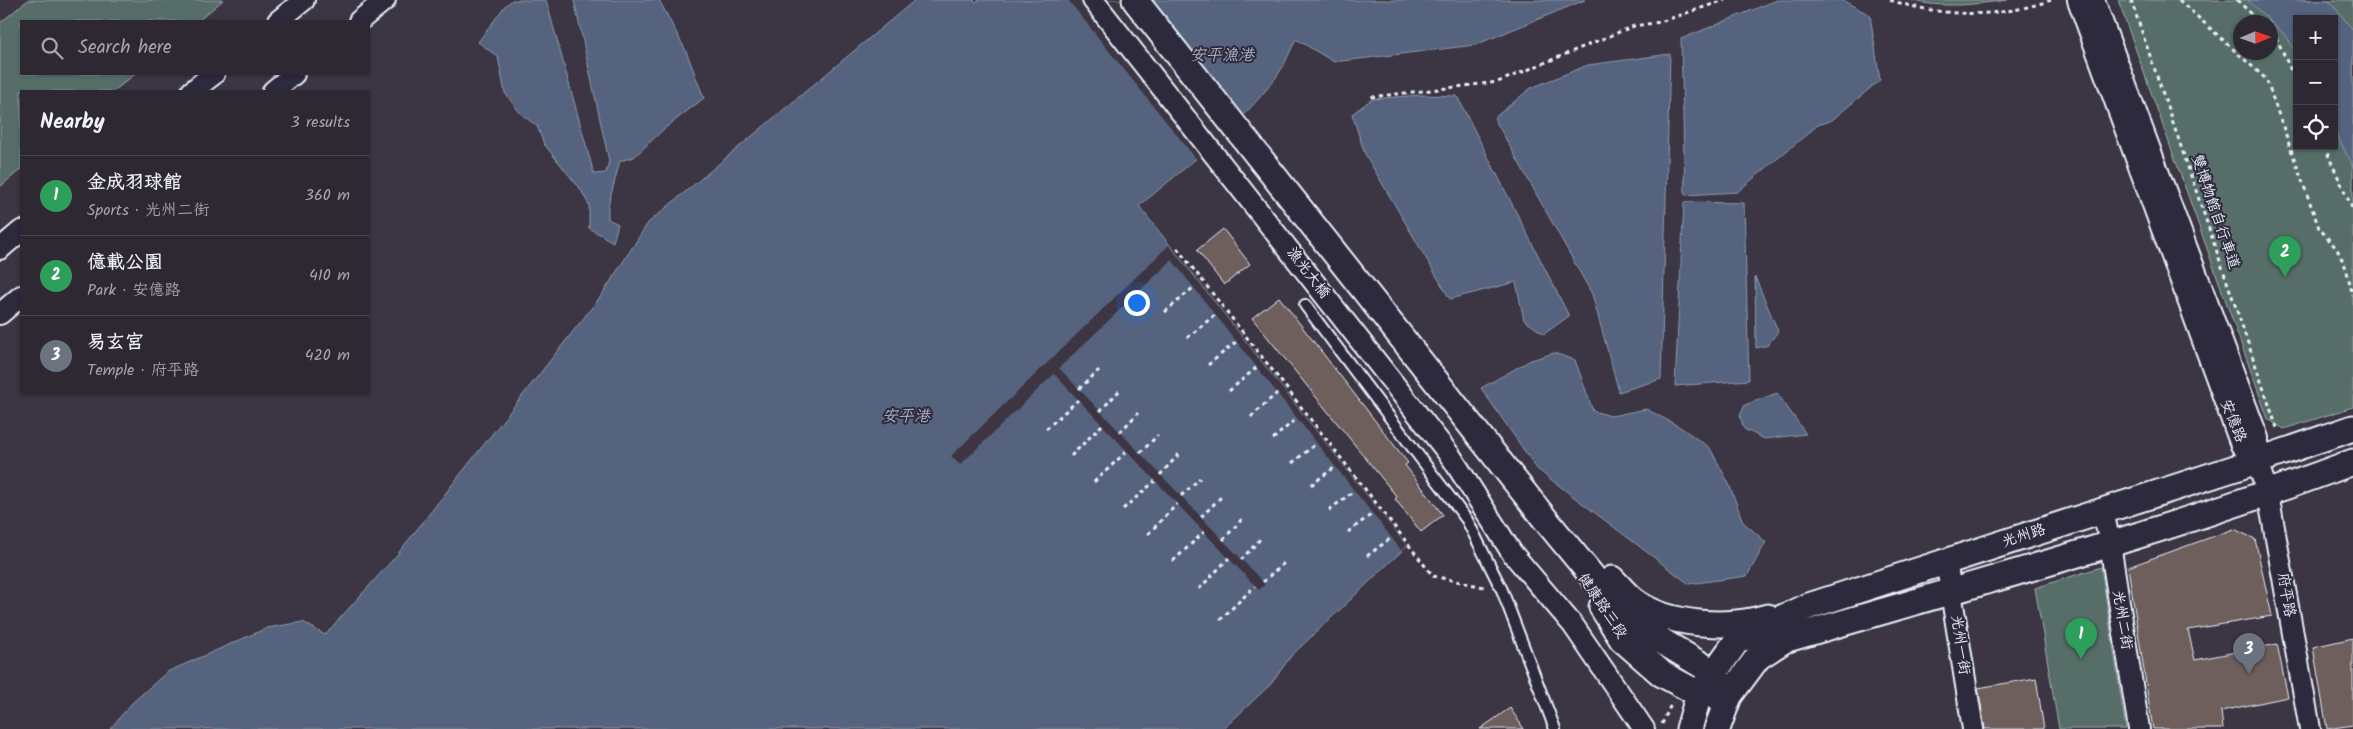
<!DOCTYPE html>
<meta charset="utf-8">
<style>
body{margin:0;font-family:Kalam,"LXGW WenKai TC",sans-serif;background:#35303a;color:#f1f3f6}
.controls{position:absolute;right:15px;top:15px;display:grid;overflow:hidden;border-radius:0px;box-shadow:0 1px 4px #0004}
.controls button{width:45px;height:45px;display:grid;place-items:center;padding:0;border:0;border-bottom:1px solid #48444d;background:#2d2832;color:#f1f3f6;font:25px sans-serif}
.compass{position:absolute;left:2233px;top:15px;width:45px;height:45px;border-radius:50%;background:#2d2832;box-shadow:0 1px 4px #0004;rotate:88deg}
.you{position:absolute;left:1136px;top:302px;width:18px;height:18px;margin:-12px;border:4px solid #fff;border-radius:50%;background:#1a73e8;box-shadow:0 0 0 8px #1a73e833}
.badge{display:grid;place-items:center;width:32px;height:32px;border-radius:50%;background:#95b2f1;color:#fff;font-size:16px;font-weight:700}
.pin{position:absolute;translate:-50% -41px;filter:drop-shadow(0 1px 2px #0008)}
.pin::after{content:'';position:absolute;top:26px;width:18px;height:15px;background:inherit;clip-path:polygon(0 0,100% 0,50% 100%)}
.list{margin:0;padding:0;list-style:none}
h2{display:flex;justify-content:space-between;align-items:center;height:65px;margin:0;padding:0 20px;font-size:21px}
h2 small{font-size:16px;font-weight:400;color:#a7a6ac}
.list li{display:grid;grid-template-columns:32px 1fr auto;gap:15px;align-items:center;box-sizing:border-box;height:80px;padding:0 20px;border-top:1px solid #48444d}
.list b{display:block;font-size:19px;white-space:nowrap}
.list p{margin:0;font-size:16px;white-space:nowrap;color:#a7a6ac}
.list em{font-size:16px;font-style:normal;color:#a7a6ac}
.icon{flex:none;width:28px;height:28px;fill:none;stroke:currentColor;stroke-width:2;stroke-linecap:round;stroke-linejoin:round}
.map{position:relative;flex:none;width:2353px;height:729px;overflow:hidden}
.search{position:absolute;background:#2d2832;box-shadow:0 1px 4px #0004;left:20px;top:20px;width:350px;height:55px;display:flex;align-items:center;gap:12px;box-sizing:border-box;padding:0 18px;border-radius:0px;color:#a7a6ac;font-size:19px}
.panel{position:absolute;background:#2d2832;box-shadow:0 1px 4px #0004;left:20px;top:90px;width:350px;height:305px;border-radius:0px}
.map>svg:first-child{display:block}
.green{fill:#576d68;stroke:#a0afb0;fill-rule:evenodd}
.water{fill:#54637e;stroke:#8f9caf}
.pier{fill:#3c3543}
.building{fill:#6e5f5c;stroke:#e8f1f8}
.lines{fill:none;stroke-linecap:round;stroke-linejoin:round}
.service-casing{stroke:#e8f1f8;stroke-width:14}
.minor-casing{stroke:#e8f1f8;stroke-width:24}
.tertiary-casing{stroke:#e8f1f8;stroke-width:29}
.path{stroke:#e8f1f8;stroke-width:3;stroke-dasharray:4 4;stroke-linecap:butt}
.service{stroke:#2f2a3d;stroke-width:10}
.minor{stroke:#2f2a3d;stroke-width:20}
.tertiary{stroke:#2f2a3d;stroke-width:25}
.labels{text-anchor:middle;dominant-baseline:central;stroke-width:4;stroke-linejoin:round;paint-order:stroke}
.street-label{font-size:15px;fill:#e8f1f8;stroke:#2f2a3d}
.water-label{font-size:16px;font-style:italic;fill:#adb8c7;stroke:#2f2a3d}
</style>
<div class="map">
<svg width="2353" height="729" viewBox="0 0 2353 729">
<rect width="100%" height="100%" fill="#3c3543"/>
<filter id="ink" filterUnits="userSpaceOnUse"><feTurbulence type="fractalNoise" baseFrequency=".02" numOctaves="2"/><feDisplacementMap in="SourceGraphic" scale="10" xChannelSelector="R" yChannelSelector="G"/><feConvolveMatrix kernelMatrix="1 2 1 2 8 2 1 2 1" color-interpolation-filters="sRGB"/></filter>
<g filter="url(#ink)">
<g class="green">
<polygon points="28,0 223,0 198,21 21,21 21,74 135,74 114,91 21,91 21,169 0,187 0,23"/>
<path d="M 1911,0 L 2008,0 C 1977,4 1941,9 1911,0 Z"/>
<path d="M 2118,0 L 2353,0 L 2353,407 L 2284,429 L 2268,419 ZM 2297,19 L 2334,19 L 2334,146 L 2297,146 ZM 2240,22 L 2270,22 L 2270,52 L 2240,52 Z"/>
<polygon points="2101,567 2126,729 2059,729 2035,588"/>
</g>
<g class="water">
<polygon points="512,0 546,0 594,174 606,173 609,161 574,0 659,0 686,51 704,98 664,129 634,157 620,161 608,206 608,219 618,224 613,242 589,228 589,205 581,190 544,144 537,126 521,114 505,93 498,57 478,42 505,6"/>
<path d="M 915,0 L 974,0 L 976,2 L 979,0 L 1585,0 L 1475,45 L 1334,62 L 1296,39 C 1290,51 1285,65 1277,76 C 1239,127 1187,166 1139,206 L 1407,546 L 1291,656 L 1271,684 L 1223,729 L 110,729 L 132,703 L 167,672 L 267,628 L 303,622 L 325,635 L 396,556 L 601,296 L 648,223 Z"/>
<polygon points="1777,0 1842,0 1870,15 1880,80 1832,120 1818,125 1737,192 1685,195 1681,39"/>
<polygon points="2248,0 2329,0 2353,30 2353,167 2334,129 2334,19 2297,19 2297,55 2287,37"/>
<polygon points="1670,54 1661,379 1619,392 1592,294 1494,118 1531,88 1588,65"/>
<polygon points="1421,95 1457,96 1569,316 1544,334 1524,320 1516,282 1450,299 1365,154 1352,114 1372,99"/>
<polygon points="1684,202 1744,203 1749,380 1675,386"/>
<polygon points="1755,277 1778,331 1768,345 1756,348"/>
<polygon points="1554,353 1575,360 1593,411 1611,416 1646,409 1680,427 1710,448 1729,484 1743,522 1766,542 1747,576 1689,584 1537,469 1481,388 1531,360"/>
<polygon points="1777,393 1806,434 1764,439 1744,429 1740,416 1745,405"/>
</g>
<g class="pier">
<polygon points="1068,0 1152,0 1244,116 1197,160"/>
<polygon points="1169,245 1407,546 1402,551 1172,260 1059,368 1265,584 1259,590 1054,374 960,465 951,456"/>
</g>
<g class="building">
<polygon points="1223,229 1250,264 1224,285 1197,250"/>
<polygon points="1279,297 1408,463 1405,465 1443,515 1421,532 1395,499 1397,497 1252,318"/>
<polygon points="2234,529 2255,539 2272,616 2188,630 2195,660 2277,644 2288,697 2221,711 2223,729 2153,729 2128,567"/>
<polygon points="2353,638 2353,725 2327,729 2313,647"/>
<polygon points="2036,678 2044,729 1985,729 1978,688"/>
<polygon points="1510,708 1524,729 1480,729"/>
</g>
<g class="lines">
<g class="service-casing">
<polyline id="service" points="1305,305 1467,520 1502,590 1555,729"/>
</g>
<g class="minor-casing">
<g id="minor">
<polyline points="1093,0 1452,458 1512,553 1573,625 1644,729"/>
<polyline points="2078,0 2241,445 2257,461"/>
<polyline points="2094,0 2258,438 2257,461 2268,494 2310,729"/>
<polyline points="278,21 304,0"/>
<polyline points="359,21 385,0"/>
<polyline points="192,91 214,74"/>
<polyline points="273,91 294,74"/>
<polyline points="0,249 21,231"/>
<polyline points="0,314 21,296"/>
<polyline points="2103,511 2110,544 2139,729"/>
<polyline points="1946,561 1973,729"/>
</g>
</g>
<g class="tertiary-casing">
<g id="tertiary">
<polyline points="1135,0 1545,519 1630,622 1713,672 1729,696"/>
<path d="M 1612,579 C 1619,586 1626,595 1634,601 C 1668,626 1728,629 1768,617"/>
<polyline points="1602,607 1622,639 1662,674 1699,694 1716,695"/>
<polyline points="1689,729 1699,694 1736,642 1761,627 1809,606 2257,461 2353,428"/>
<path d="M 1717,729 L 1729,696 L 1758,657 L 1784,640 C 1975,584 2167,532 2353,462"/>
</g>
</g>
<g class="path">
<path d="M 1890,0 C 1943,17 1998,19 2051,0"/>
<polyline points="2131,0 2278,431"/>
<polyline points="2179,0 2266,79 2319,228 2337,249 2346,268 2353,296"/>
<polyline points="2237,0 2260,22"/>
<polyline points="2270,32 2276,37 2297,84"/>
<polyline points="1371,97 1498,82 1634,26 1660,22 1725,0"/>
<polyline points="2324,146 2353,210"/>
<polyline points="1177,248 1433,576 1484,587"/>
<polyline points="1165,312 1194,287"/>
<polyline points="1187,338 1216,314"/>
<polyline points="1208,365 1237,341"/>
<polyline points="1079,389 1099,370"/>
<polyline points="1229,391 1257,367"/>
<polyline points="1100,411 1119,391"/>
<polyline points="1251,417 1277,393"/>
<polyline points="1046,429 1078,400"/>
<polyline points="1120,432 1138,413"/>
<polyline points="1273,439 1297,418"/>
<polyline points="1140,453 1158,435"/>
<polyline points="1071,456 1102,425"/>
<polyline points="1292,463 1317,443"/>
<polyline points="1160,475 1179,454"/>
<polyline points="1094,482 1127,451"/>
<polyline points="1311,485 1335,467"/>
<polyline points="1181,496 1200,478"/>
<polyline points="1123,509 1155,481"/>
<polyline points="1329,510 1354,491"/>
<polyline points="1201,517 1222,496"/>
<polyline points="1348,532 1372,514"/>
<polyline points="1148,534 1177,504"/>
<polyline points="1223,540 1242,519"/>
<polyline points="1367,556 1391,538"/>
<polyline points="1241,560 1261,538"/>
<polyline points="1173,561 1204,532"/>
<polyline points="1263,582 1285,562"/>
<polyline points="1199,589 1229,558"/>
<polyline points="1220,620 1255,586"/>
<polyline points="1662,724 1672,702"/>
</g>
<use href="#service" class="service"/>
<use href="#minor" class="minor"/>
<use href="#tertiary" class="tertiary"/>
</g>
</g>
<g class="labels">
<g class="street-label">
<text transform="translate(2215 212) rotate(71)">雙博物館自行車道</text>
<text transform="translate(1308 273) rotate(52)">漁光大橋</text>
<text transform="translate(2233 421) rotate(68)">安億路</text>
<text transform="translate(2024 536) rotate(-18)">光州路</text>
<text transform="translate(2286 595) rotate(80)">府平路</text>
<text transform="translate(1602 606) rotate(56)">健康路三段</text>
<text transform="translate(2122 620) rotate(81)">光州二街</text>
<text transform="translate(1960 645) rotate(82)">光州一街</text>
</g>
<g class="water-label">
<text x="1222" y="55">安平漁港</text>
<text x="906" y="416">安平港</text>
</g>
</g>
</svg>
<div class="controls">
<button>+</button>
<button>−</button>
<button><svg class="icon" aria-label="locate" viewBox="0 0 24 24"><circle cx="12" cy="12" r="6"/><path d="M12 2v4M12 18v4M2 12h4M18 12h4"/></svg></button>
</div>
<svg class="compass" viewBox="-18 -18 36 36"><path d="M0-13l5 13h-10z" fill="#e53935"/><path d="M0 13l5-13h-10z" fill="#a7a6ac"/></svg>
<div class="you"></div>
<div class="pin badge" style="left:2081px;top:659px;background:#2e9e5b">1</div>
<div class="pin badge" style="left:2285px;top:277px;background:#2e9e5b">2</div>
<div class="pin badge" style="left:2249px;top:674px;background:#6b7280">3</div>
<div class="search"><svg class="icon" aria-label="search" viewBox="0 0 24 24"><circle cx="10" cy="10" r="6"/><path d="M15 15l6 6"/></svg>Search here</div>
<section class="panel">
<h2>Nearby<small>3 results</small></h2>
<ul class="list">
<li><span class="badge" style="background:#2e9e5b">1</span><div><b>金成羽球館</b><p>Sports · 光州二街</p></div><em>360 m</em></li>
<li><span class="badge" style="background:#2e9e5b">2</span><div><b>億載公園</b><p>Park · 安億路</p></div><em>410 m</em></li>
<li><span class="badge" style="background:#6b7280">3</span><div><b>易玄宮</b><p>Temple · 府平路</p></div><em>420 m</em></li>
</ul>
</section>
</div>
